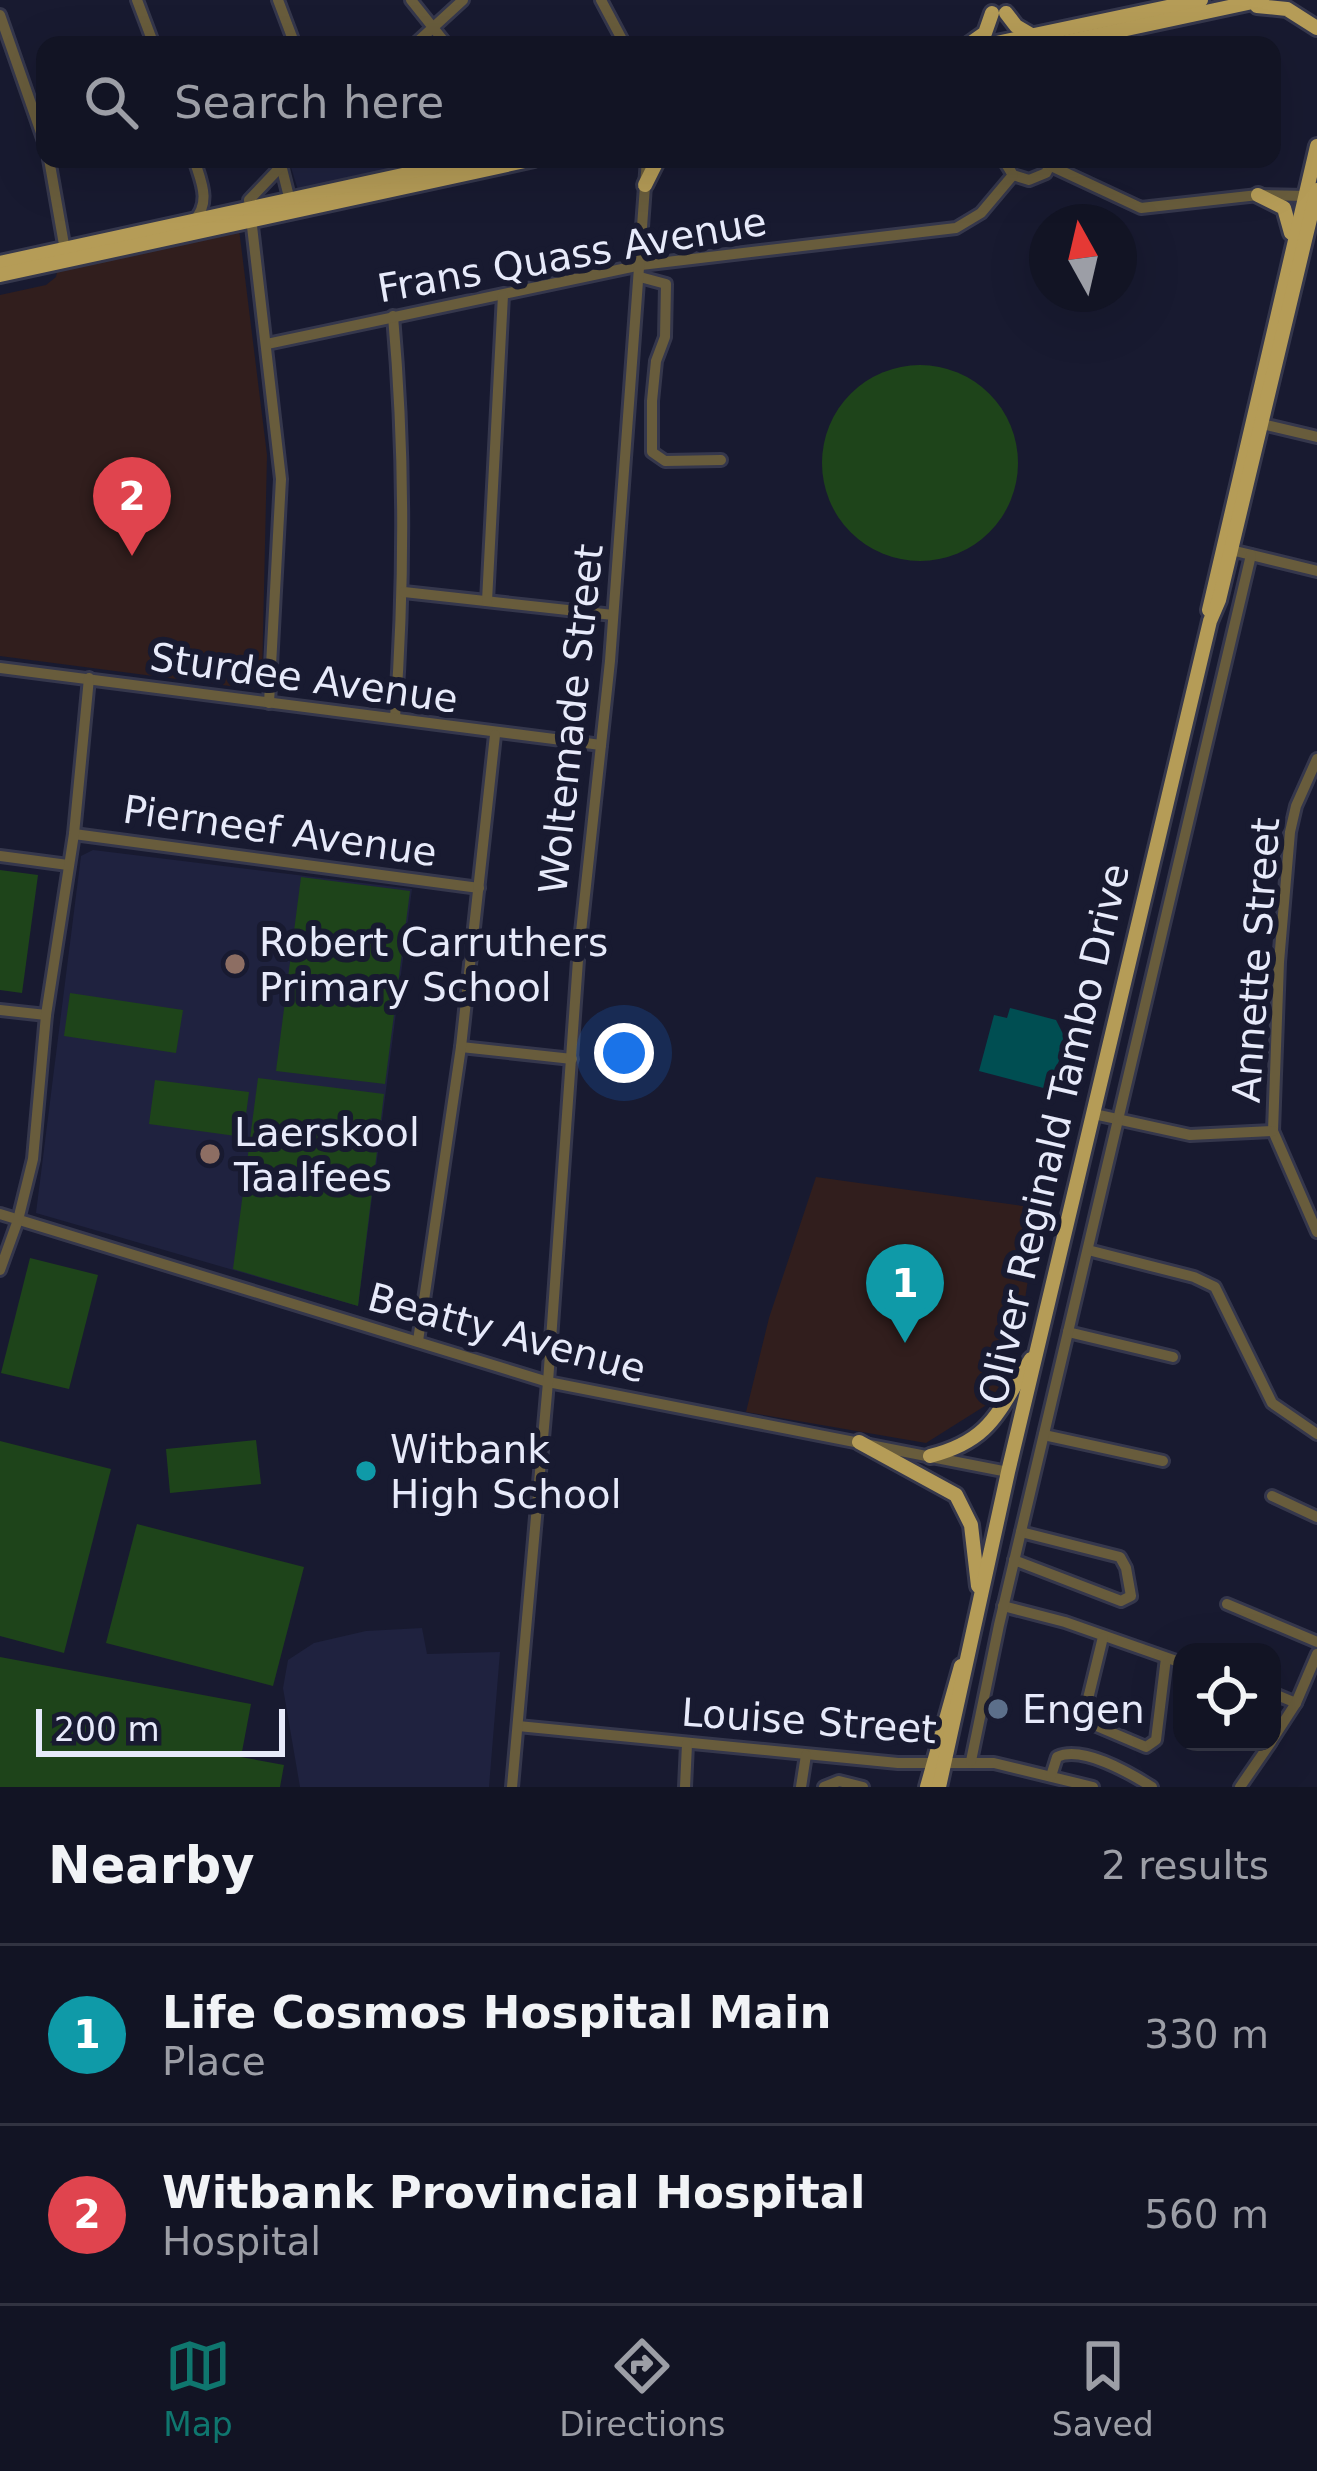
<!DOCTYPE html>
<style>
body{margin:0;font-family:"DejaVu Sans",sans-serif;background:#1b1d2c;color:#f1f3f6}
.controls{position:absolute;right:36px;bottom:36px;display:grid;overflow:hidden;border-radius:24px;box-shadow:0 12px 48px #0002}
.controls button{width:108px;height:108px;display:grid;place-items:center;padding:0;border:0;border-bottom:3px solid #313341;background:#121424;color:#f1f3f6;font:60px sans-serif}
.compass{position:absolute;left:1029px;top:204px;width:108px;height:108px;border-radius:50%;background:#121424;box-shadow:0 12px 48px #0002;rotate:352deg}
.scale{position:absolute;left:36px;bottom:30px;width:249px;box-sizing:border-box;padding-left:12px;border:6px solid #e7eafa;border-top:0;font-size:33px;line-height:42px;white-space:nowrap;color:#e7eafa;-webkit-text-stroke:9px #181a30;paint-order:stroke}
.you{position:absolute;left:624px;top:1053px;width:42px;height:42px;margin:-30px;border:9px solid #fff;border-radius:50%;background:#1a73e8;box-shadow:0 0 0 18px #1a73e833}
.badge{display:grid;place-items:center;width:78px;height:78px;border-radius:50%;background:#0f766e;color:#fff;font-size:39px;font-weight:700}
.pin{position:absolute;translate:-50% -99px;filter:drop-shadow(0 3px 6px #0008)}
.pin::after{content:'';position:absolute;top:63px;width:42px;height:36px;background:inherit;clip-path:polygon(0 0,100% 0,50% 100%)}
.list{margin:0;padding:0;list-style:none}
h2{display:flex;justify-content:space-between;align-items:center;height:156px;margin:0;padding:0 48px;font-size:51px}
h2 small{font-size:39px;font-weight:400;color:#9c9ea6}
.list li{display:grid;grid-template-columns:78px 1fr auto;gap:36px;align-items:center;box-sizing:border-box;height:180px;padding:0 48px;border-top:3px solid #313341}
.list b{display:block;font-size:45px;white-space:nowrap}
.list p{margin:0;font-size:39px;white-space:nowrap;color:#9c9ea6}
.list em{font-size:39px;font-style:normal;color:#9c9ea6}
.icon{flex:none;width:66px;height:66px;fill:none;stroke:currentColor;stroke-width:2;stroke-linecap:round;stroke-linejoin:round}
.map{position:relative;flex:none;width:1317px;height:1787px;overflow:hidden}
.search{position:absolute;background:#121424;box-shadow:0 12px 48px #0002;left:36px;right:36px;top:36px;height:132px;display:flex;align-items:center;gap:30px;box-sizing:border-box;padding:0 42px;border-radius:24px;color:#9c9ea6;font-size:45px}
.sheet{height:516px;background:#121424}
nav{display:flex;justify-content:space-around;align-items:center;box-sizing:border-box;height:168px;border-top:3px solid #313341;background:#121424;font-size:33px;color:#9c9ea6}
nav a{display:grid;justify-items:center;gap:6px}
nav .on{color:#0f766e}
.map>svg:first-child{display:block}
.built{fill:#1f223f}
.medical{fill:#311e1d}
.green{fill:#1e441a}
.water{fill:#004e52}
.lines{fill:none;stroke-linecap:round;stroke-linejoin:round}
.minor-casing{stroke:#35374c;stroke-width:16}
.major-casing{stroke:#35374c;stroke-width:20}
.minor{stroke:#685c3c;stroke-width:10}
.major{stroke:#b59c57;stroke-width:14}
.education-dot{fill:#8d6e63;stroke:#181a30;stroke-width:4.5}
.culture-dot{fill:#0f9aa8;stroke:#181a30;stroke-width:4.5}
.service-dot{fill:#5c6f8a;stroke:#181a30;stroke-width:4.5}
.labels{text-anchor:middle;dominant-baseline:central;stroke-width:12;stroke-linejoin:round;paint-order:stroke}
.street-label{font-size:39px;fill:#e7eafa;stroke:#181a30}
.poi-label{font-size:39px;fill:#e7eafa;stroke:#181a30;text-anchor:start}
</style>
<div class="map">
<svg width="1317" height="1787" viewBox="0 0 1317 1787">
<rect width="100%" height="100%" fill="#181a30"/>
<g class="built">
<polygon points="292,159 438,159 298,190 289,161"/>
<polygon points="93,850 412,889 358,1306 36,1213 81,856"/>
<polygon points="422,1628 427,1654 500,1652 489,1787 300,1787 283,1688 288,1660 314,1643 366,1631"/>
</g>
<g class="medical">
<polygon points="239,229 267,455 262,679 253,689 0,656 0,295 46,285 56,277 58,266"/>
<polygon points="816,1177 1045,1209 1028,1279 1016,1360 988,1404 926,1443 746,1412 769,1318"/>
</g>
<g class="green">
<circle cx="920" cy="463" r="98"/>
<polygon points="0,870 38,875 22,993 0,990"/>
<polygon points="301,877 410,891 385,1084 276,1071"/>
<polygon points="70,993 183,1010 176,1053 64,1036"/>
<polygon points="258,1078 384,1094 358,1306 233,1269"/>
<polygon points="155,1080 249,1092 243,1137 149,1124"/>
<polygon points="30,1258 98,1275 69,1389 1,1373"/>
<polygon points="256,1440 261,1484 170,1493 166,1449"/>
<polygon points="0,1441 111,1469 64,1653 0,1636"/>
<polygon points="137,1524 304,1567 273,1686 106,1643"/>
<polygon points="0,1657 251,1704 241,1757 284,1765 280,1787 0,1787"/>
</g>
<polygon class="water" points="1010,1008 1056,1020 1065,1038 1051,1090 979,1071 994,1015 1007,1018"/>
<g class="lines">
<g class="minor-casing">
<g id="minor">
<polyline points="137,0 154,45"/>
<polyline points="278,0 295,45"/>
<polyline points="411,0 447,45"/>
<polyline points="601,0 625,45"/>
<polyline points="0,15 45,144"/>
<polyline points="414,45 463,0"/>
<polyline points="49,159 66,256"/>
<polyline points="1003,159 1013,175 1029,180 1046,173 1053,159"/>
<polyline points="281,165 290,201"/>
<polyline points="1051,166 1141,208 1258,195 1307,196"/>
<path d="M 193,222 C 212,202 201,182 194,159"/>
<polyline points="640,277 666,284 665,337 656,361 652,401 652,452 665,461 721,460"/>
<path d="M 393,316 C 405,451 405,583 395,718"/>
<polyline points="267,344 641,265 956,228 981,213 1013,175"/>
<polyline points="1254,422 1317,437"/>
<polyline points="1227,549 1317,571"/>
<polyline points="404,592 613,615"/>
<polyline points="487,601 503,295"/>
<polyline points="0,668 601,745"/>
<polyline points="269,703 281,479 249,200 288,159"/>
<polyline points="1317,759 1296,806 1290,832 1279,962 1273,1131 1317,1232"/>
<polyline points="74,834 479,888"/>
<polyline points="0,856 68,865"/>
<polyline points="0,1010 46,1015"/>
<polyline points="461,1047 572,1059"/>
<polyline points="1094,1114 1190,1135 1273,1131"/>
<polyline points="0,1214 548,1382 1008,1472"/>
<polyline points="1088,1250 1194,1277 1215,1287 1272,1403 1317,1434"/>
<polyline points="0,1270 18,1220 33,1159 46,1015 74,834 89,678"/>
<polyline points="1068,1332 1173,1357"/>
<polyline points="418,1341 461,1047 495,735"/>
<polyline points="1044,1435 1163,1461"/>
<polyline points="1272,1496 1317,1517"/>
<polyline points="1014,1560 1121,1601 1131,1596 1126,1568 1120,1557 1021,1532"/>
<polyline points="1227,1604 1317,1642"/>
<polyline points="1003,1606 1065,1622 1182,1663"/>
<polyline points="1103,1637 1086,1707 1087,1722 1146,1747 1156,1740 1166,1658"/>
<polyline points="1272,1693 1296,1703"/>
<polyline points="518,1726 898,1763 994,1763 1093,1787"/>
<polyline points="1272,1740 1296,1703 1317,1654"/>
<polyline points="971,1761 999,1625 1251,555"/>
<path d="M 1051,1776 L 1057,1757 C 1082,1745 1130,1773 1152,1787"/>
<polyline points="512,1787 548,1382 578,960 610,661 647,159"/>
<polyline points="685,1787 687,1744"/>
<polyline points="801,1787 806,1755"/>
<polyline points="824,1787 839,1781 863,1787"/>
<polyline points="1240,1787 1271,1742"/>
</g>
</g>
<g class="major-casing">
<g id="major">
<polyline points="1257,6 1287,9 1317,28"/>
<polyline points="1006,13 1016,26 1033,36"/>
<polyline points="968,45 985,33 992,13"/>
<polyline points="987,45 1201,0"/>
<polyline points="1052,45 1262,0"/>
<polyline points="645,185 658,159"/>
<polyline points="1258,195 1284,208 1291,233"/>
<polyline points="0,263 476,159"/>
<polyline points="0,275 534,159"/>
<polyline points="1209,610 1317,146"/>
<polyline points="859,1442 956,1495 971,1525 978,1586"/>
<path d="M 930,1456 C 993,1440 998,1410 1031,1359"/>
<polyline points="927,1787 961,1666"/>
<polyline points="939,1787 1008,1472 1210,621 1219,600 1317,190"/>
</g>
</g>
<use href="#minor" class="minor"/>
<use href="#major" class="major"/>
</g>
<g class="education-dot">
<circle cx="235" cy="964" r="12"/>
<circle cx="210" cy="1154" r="12"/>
</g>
<circle class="culture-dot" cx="366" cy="1471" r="12"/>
<circle class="service-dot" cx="998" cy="1709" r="12"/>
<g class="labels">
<g class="street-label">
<text transform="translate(572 255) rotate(-10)">Frans Quass Avenue</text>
<text transform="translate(304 678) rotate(8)">Sturdee Avenue</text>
<text transform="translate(571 719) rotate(-84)">Woltemade Street</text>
<text transform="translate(280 831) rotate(8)">Pierneef Avenue</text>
<text transform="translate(1256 960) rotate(-86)">Annette Street</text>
<text transform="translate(1054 1134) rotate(-77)">Oliver Reginald Tambo Drive</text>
<text transform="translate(507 1333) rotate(15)">Beatty Avenue</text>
<text transform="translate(809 1721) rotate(4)">Louise Street</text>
</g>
<g class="poi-label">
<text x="259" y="942">Robert Carruthers<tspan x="259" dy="45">Primary School</tspan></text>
<text x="234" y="1132">Laerskool<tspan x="234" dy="45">Taalfees</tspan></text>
<text x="390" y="1449">Witbank<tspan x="390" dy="45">High School</tspan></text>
<text x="1022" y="1709">Engen</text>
</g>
</g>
</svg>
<div class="controls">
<button><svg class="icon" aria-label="locate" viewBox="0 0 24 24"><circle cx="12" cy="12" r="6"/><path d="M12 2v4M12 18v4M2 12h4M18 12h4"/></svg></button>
</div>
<svg class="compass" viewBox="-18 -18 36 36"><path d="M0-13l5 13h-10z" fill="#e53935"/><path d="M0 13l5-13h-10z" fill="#9c9ea6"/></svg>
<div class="scale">200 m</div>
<div class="you"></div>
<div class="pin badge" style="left:905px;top:1343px;background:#0f9aa8">1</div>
<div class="pin badge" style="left:132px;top:556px;background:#e0444e">2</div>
<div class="search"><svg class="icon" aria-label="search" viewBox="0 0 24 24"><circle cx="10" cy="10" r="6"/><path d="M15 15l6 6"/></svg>Search here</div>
</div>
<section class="sheet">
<h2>Nearby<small>2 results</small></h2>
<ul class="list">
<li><span class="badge" style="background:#0f9aa8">1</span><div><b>Life Cosmos Hospital Main</b><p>Place</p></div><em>330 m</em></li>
<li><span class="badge" style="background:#e0444e">2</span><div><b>Witbank Provincial Hospital</b><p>Hospital</p></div><em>560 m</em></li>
</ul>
</section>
<nav>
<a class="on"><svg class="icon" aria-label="map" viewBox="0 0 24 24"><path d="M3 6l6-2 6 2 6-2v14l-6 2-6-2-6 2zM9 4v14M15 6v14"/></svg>Map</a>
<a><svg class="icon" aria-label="directions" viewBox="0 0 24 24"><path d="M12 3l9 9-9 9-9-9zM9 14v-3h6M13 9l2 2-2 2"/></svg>Directions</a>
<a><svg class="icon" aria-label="saved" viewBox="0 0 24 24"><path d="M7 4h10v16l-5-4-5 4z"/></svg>Saved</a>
</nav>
